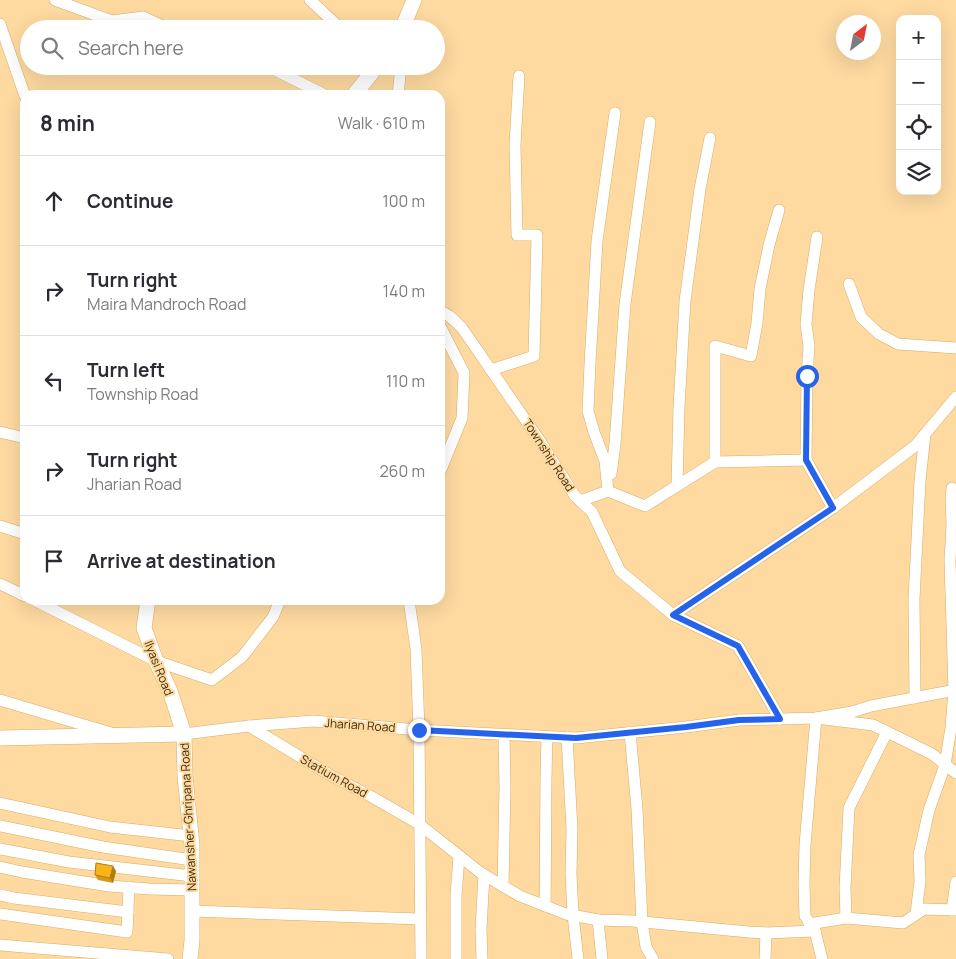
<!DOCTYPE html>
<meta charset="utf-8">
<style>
body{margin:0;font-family:Manrope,sans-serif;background:#f2f2f3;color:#2b2b33}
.controls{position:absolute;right:15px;top:15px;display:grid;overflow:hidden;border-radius:10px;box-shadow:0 5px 20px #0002}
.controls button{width:45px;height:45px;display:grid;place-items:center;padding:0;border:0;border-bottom:1px solid #e1e1e2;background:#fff;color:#2b2b33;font:25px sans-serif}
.compass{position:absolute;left:836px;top:15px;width:45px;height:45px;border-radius:50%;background:#fff;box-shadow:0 5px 20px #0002;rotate:32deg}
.stop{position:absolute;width:15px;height:15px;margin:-11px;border:4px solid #2563eb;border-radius:50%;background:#fff}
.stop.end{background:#2563eb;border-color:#fff;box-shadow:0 1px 5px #0008}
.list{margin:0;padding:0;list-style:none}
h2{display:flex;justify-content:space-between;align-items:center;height:65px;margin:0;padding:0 20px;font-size:21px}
h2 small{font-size:16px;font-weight:400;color:#7c7c81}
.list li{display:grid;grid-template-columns:32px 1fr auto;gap:15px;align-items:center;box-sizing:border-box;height:90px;padding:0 20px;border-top:1px solid #e1e1e2}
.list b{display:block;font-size:19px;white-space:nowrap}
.list p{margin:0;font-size:16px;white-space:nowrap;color:#7c7c81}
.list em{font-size:16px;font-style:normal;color:#7c7c81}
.icon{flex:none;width:28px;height:28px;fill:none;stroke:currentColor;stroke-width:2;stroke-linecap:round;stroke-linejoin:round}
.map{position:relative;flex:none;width:956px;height:959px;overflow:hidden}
.search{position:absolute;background:#fff;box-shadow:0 5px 20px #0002;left:20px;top:20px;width:425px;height:55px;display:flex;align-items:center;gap:12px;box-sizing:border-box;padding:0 18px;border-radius:28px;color:#7c7c81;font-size:19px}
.panel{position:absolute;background:#fff;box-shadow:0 5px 20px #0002;left:20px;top:90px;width:425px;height:515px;border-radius:15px}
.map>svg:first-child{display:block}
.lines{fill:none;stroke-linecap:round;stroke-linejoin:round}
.minor-casing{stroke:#d8ad65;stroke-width:12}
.major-casing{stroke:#d8ad65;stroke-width:16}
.minor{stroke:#fff;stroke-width:11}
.major{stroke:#fff;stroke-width:15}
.wall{fill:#d79a17}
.shaded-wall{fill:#af7d13}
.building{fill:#fab31b;stroke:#af7d13}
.route{stroke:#2563eb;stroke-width:6}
.labels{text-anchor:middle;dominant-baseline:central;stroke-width:4;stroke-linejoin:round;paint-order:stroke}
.street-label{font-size:12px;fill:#3d2c0d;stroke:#fedaa1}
</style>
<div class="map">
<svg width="956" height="959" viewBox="0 0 956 959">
<rect width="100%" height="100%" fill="#fedaa1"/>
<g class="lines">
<g class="minor-casing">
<g id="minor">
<polyline points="55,0 112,21 143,17 169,29"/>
<polyline points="310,0 341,29"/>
<polyline points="0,24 25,96"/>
<polyline points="267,66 325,95"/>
<polyline points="398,95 401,66"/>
<polyline points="849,284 861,317 879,334 898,344 956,348"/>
<path d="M 440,311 C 449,314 455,321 462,328 L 540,441 L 575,496 L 592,512 L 620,571 L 673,615 L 738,646 L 780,719"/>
<polyline points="440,326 464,373 462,418 440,472"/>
<polyline points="491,370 534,356 537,235 517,235 515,145 519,76"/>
<polyline points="0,432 25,438"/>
<polyline points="806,460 807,376 809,346 806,324 809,290 817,237"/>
<polyline points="715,462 715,346 751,356 757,323 760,289 769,245 779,210"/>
<polyline points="611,474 615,444 625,304 650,122"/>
<polyline points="677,486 679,407 685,301 700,189 710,138"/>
<polyline points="608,491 605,461 594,432 588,411 590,364 597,241 615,113"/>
<polyline points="580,501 608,491 645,506 715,462 806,460 833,508"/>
<polyline points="0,526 25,534"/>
<polyline points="0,584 25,596"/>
<polyline points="34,600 156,661 212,680 242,657 273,617 280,600"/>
<polyline points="409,600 416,649 419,730 421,959"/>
<polyline points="673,615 833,508 915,446 956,397"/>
<polyline points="915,698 914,599 920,481 925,434"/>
<polyline points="0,700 111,733"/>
<polyline points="249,726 330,775 372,797 419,824 481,873 520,896 566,914 598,920 633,921 749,932 766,933 815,931"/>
<polyline points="630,732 637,809 642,922 646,947 653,959"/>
<polyline points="184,734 249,726 313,721 419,730 576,738 686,727 739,720 816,718 852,712 871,706 956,690"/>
<polyline points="567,737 572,829 571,874 573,915 578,959"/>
<polyline points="0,803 110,827 191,836"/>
<polyline points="0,826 103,847 192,860"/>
<polyline points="0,849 69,862 192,876"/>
<polyline points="0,867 22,872 109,886 150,889 192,890"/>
<polyline points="503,886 505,787 504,735"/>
<polyline points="0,895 14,898 128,912"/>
<path d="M 545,906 C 546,849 545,793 547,737"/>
<polyline points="952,910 956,882"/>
<polyline points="192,911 420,919"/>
<polyline points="0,914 127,932 129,887"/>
<polyline points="916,914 920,881 919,855 929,810 945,765 951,728 954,691 950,560 952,524 951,498 952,488"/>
<polyline points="846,918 845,888 849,808 887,732"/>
<polyline points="598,920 602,959"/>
<polyline points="809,924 846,918 903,923 924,909 956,910"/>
<polyline points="0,945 168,959"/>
<polyline points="456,959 456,896 459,856"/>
<polyline points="482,959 481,929 484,875"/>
<polyline points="765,959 766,933"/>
<polyline points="822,959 815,931 805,916 804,884 805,845 816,718 873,725 932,754 956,773"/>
</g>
</g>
<g class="major-casing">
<g id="major">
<polyline points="402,29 414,0"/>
<polyline points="354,95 377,66"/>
<polyline points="148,600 144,628 156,661 170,691 184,734 185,776 192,845 192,940 190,959"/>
<polyline points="0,738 184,734"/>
</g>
</g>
<use href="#minor" class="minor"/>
<use href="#major" class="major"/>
</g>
<polygon class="wall" points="116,871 113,883 98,880 95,875"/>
<polygon class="shaded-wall" points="113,866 116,871 113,883 110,878"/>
<polygon class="building" points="96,863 113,866 110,878 95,875"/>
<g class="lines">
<polyline class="route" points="419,730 576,738 686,727 739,720 780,719 738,646 673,615 833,508 806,460 807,376"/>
</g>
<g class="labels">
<g class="street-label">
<text transform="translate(549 455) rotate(57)">Township Road</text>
<text transform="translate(159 668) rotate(68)">Ilyasi Road</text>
<text transform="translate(360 725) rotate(4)">Jharian Road</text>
<text transform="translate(334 776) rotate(29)">Statium Road</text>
<text transform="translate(188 817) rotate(-93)">Nawansher-Ghripana Road</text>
</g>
</g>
</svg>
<div class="controls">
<button>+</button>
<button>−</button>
<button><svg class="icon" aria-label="locate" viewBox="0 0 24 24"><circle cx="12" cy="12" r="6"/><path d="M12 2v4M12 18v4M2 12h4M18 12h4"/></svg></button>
<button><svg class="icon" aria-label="layers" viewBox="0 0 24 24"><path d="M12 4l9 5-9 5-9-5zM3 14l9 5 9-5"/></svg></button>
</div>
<svg class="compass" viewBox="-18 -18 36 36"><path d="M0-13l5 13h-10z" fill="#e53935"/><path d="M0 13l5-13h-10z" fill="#7c7c81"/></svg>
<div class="stop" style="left:807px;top:376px"></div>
<div class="stop end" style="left:419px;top:730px"></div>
<div class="search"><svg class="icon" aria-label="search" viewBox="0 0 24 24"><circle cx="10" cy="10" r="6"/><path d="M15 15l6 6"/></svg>Search here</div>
<section class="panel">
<h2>8 min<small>Walk · 610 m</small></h2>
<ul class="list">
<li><svg class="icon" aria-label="ahead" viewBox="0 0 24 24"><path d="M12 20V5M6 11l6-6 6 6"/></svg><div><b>Continue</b></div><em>100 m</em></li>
<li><svg class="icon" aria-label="right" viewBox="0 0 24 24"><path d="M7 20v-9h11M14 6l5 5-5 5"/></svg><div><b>Turn right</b><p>Maira Mandroch Road</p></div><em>140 m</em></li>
<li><svg class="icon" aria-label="left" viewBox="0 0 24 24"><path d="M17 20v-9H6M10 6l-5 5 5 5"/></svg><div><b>Turn left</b><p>Township Road</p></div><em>110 m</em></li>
<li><svg class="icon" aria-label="right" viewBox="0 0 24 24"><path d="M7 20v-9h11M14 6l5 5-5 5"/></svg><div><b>Turn right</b><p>Jharian Road</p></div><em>260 m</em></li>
<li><svg class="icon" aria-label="arrive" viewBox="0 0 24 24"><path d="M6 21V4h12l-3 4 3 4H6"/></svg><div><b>Arrive at destination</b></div></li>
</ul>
</section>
</div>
